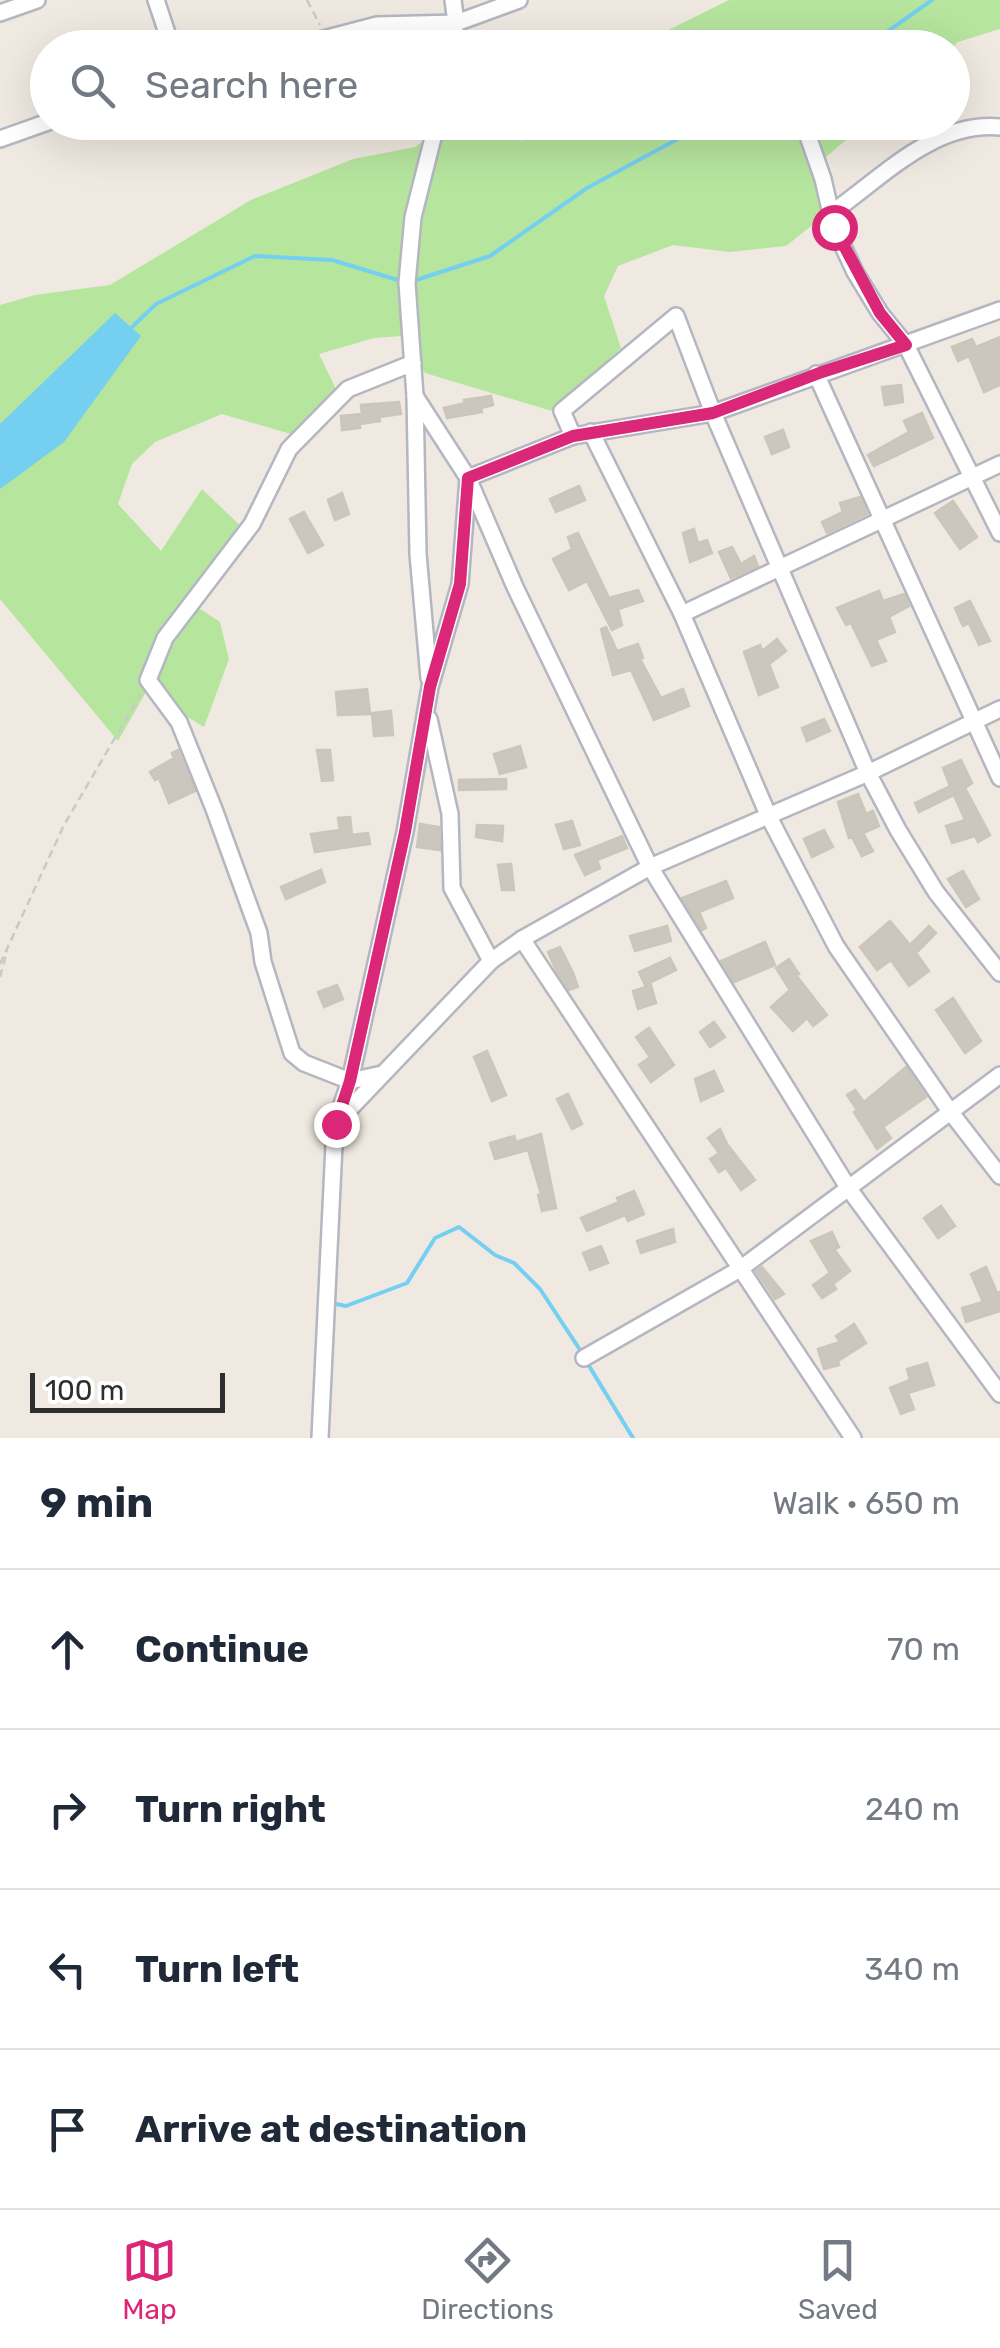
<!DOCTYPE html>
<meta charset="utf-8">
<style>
body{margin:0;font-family:Rubik,sans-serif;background:#f6f6f7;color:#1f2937}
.scale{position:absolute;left:30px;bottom:25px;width:195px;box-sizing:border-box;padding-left:10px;border:5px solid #2e2e2e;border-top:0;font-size:28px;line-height:35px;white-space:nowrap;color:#2e2e2e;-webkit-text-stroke:8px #fff;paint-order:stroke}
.stop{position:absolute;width:30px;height:30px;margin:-22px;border:8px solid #db2777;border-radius:50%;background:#fff}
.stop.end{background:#db2777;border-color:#fff;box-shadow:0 2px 10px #0008}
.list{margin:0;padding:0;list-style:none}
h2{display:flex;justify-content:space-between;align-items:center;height:130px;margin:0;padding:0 40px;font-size:42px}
h2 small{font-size:32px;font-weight:400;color:#747a83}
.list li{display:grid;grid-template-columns:65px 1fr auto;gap:30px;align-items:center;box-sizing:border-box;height:160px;padding:0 40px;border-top:2px solid #e0e1e3}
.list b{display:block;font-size:38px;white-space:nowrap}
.list em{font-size:32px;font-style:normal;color:#747a83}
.icon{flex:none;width:55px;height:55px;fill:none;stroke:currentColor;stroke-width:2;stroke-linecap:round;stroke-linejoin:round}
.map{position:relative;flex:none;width:1000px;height:1438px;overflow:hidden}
.search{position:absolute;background:#fff;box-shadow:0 10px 40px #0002;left:30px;right:30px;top:30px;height:110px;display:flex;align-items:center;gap:25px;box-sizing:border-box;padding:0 35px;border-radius:55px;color:#747a83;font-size:38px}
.sheet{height:770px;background:#fff}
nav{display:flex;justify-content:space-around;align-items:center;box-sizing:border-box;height:140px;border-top:2px solid #e0e1e3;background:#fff;font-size:28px;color:#747a83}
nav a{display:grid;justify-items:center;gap:5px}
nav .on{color:#db2777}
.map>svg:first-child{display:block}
.green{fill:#b6e59e}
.water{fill:#75cff0}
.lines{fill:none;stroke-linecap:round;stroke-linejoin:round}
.stream{stroke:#75cff0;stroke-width:4}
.building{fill:#cbc7bf;stroke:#cbc5ba;stroke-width:2.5}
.minor-casing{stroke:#b4b7c1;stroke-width:20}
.path{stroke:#c9c9c9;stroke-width:2.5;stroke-dasharray:8 5;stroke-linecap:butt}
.minor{stroke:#fff;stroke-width:15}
.route{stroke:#db2777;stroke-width:12}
</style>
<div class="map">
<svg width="1000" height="1438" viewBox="0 0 1000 1438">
<rect width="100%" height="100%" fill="#efe9e1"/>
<g class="green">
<polygon points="729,0 1000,0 1000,29 958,42 952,48 634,47"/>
<polygon points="448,123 489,123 522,141 554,123 866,123 826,157 830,211 786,246 730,252 673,245 618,266 604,296 621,348 552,411 425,373 402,336 374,338 319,354 337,391 301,437 222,414 155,442 132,464 118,504 161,551 202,489 248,533 191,603 220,622 229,659 204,727 146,692 118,741 0,599 0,305 35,295 110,285 251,200 353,159 415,147"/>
</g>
<polygon class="water" points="115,313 141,336 64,442 0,489 0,424"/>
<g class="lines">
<g class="stream">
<polyline points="864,48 932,0"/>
<polyline points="410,282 490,256 587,188 687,134 719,122"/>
<polyline points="130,329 156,304 255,256 332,260 401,281"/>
<polyline points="336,1304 346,1306 407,1283 435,1238 459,1227 495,1255 514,1263 540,1289 582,1353"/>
<polyline points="586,1361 633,1438"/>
</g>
</g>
<g class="building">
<polygon points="1000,337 1000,385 984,392 969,356 958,361 952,347 972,339 976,347"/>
<polygon points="901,385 903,402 885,405 882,387"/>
<polygon points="491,396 493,405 481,408 482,412 447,418 444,408 465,403 464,400"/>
<polygon points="399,402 401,414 379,417 380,421 360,424 360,428 342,430 341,416 362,414 361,405"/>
<polygon points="922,413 933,438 874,466 868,455 909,432 904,421"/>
<polygon points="783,430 789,447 772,454 765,437"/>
<polygon points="579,486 585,500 556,512 550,499"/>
<polygon points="342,493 349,514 335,520 328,500"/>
<polygon points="860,497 867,514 827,533 822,522 843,512 840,503"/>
<polygon points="953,501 977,537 960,549 935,513"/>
<polygon points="304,512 323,545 308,553 290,519"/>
<polygon points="694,529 698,543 707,540 712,553 690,562 683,533"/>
<polygon points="578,533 609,598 638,590 643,601 618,609 622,625 612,630 587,581 569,590 553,559 572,549 568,537"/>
<polygon points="732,547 741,564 754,556 758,566 731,578 719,552"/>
<polygon points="879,591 883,601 904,594 909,606 889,617 895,632 876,640 886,661 872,666 851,623 846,625 837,608"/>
<polygon points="970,601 990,641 979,645 969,623 963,626 955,608"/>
<polygon points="606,627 617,651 638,644 643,658 640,659 661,698 683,689 689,706 654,720 631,670 613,675 601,629"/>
<polygon points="777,639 786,651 769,664 778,687 759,695 744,652 760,645 762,651"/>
<polygon points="367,689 370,714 338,715 336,692"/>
<polygon points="391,711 393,735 374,736 372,713"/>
<polygon points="824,719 830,731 807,741 802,728"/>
<polygon points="520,746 526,767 500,774 494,754"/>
<polygon points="178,750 195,791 169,803 159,778 155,780 150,772 174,758 172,753"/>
<polygon points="317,750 330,750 333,780 322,781"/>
<polygon points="961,760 972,783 965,788 990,835 978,842 975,836 952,843 946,826 965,820 954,795 919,812 915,803 950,786 943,768"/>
<polygon points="506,779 506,789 459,790 459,780"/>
<polygon points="858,794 866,814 873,811 879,826 863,833 873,851 862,856 852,837 849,838 838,802"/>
<polygon points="350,817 352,835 368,833 370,844 315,852 311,834 340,830 338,818"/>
<polygon points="572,821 580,845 564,849 556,825"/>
<polygon points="420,824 439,827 440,850 417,847"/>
<polygon points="477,825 503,826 502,841 476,837"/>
<polygon points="824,830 833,847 812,857 804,839"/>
<polygon points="622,836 627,848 597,860 600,868 585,875 575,855"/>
<polygon points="511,864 514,890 502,890 498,865"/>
<polygon points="321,870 325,882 286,899 281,887"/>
<polygon points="963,871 979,899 966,907 948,879"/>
<polygon points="726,881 733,898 699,912 706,928 702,930 682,898"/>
<polygon points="890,921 910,945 929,926 936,933 916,953 929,971 909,986 891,960 877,970 860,947"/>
<polygon points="667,926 671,941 635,951 630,936"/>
<polygon points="765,942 775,965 734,982 721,961"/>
<polygon points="560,947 573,973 578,987 569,990 556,970 548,952"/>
<polygon points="670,958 676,970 645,985 639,972"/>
<polygon points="789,959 799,974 796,975 827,1015 813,1026 807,1018 793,1031 771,1007 790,990 776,968"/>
<polygon points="337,985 343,999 324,1007 318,992"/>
<polygon points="651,985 656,1003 638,1009 633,991"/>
<polygon points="953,998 981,1041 965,1053 936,1010"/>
<polygon points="714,1022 725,1037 710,1047 700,1032"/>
<polygon points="649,1028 674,1065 651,1082 639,1065 650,1057 636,1037"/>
<polygon points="487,1051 506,1095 492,1101 474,1057"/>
<polygon points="906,1067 926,1097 883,1127 891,1138 877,1149 854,1112 857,1110 847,1095 855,1090 864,1102"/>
<polygon points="714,1071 723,1091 701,1101 695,1079"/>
<polygon points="568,1094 582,1124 572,1129 557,1099"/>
<polygon points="720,1129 727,1144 755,1180 741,1190 726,1168 719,1172 710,1159 719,1153 708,1138"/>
<polygon points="541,1134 556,1208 542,1211 538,1195 541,1194 528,1150 495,1159 490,1143 514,1136 516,1142"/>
<polygon points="634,1191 644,1214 628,1221 625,1215 587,1231 581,1218 619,1202 617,1198"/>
<polygon points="941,1206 955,1226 938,1238 924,1218"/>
<polygon points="673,1229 675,1242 641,1253 637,1241"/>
<polygon points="832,1232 839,1247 834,1249 850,1271 833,1284 836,1289 822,1298 813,1285 830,1273 811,1241"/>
<polygon points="601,1246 608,1263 590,1270 583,1253"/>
<polygon points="762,1267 784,1294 775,1299 756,1271"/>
<polygon points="986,1267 997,1293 1000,1292 1000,1311 966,1322 962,1308 983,1302 971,1274"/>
<polygon points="854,1324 866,1343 838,1361 839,1365 824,1369 818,1349 840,1342 836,1336"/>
<polygon points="927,1363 934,1385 908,1393 914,1409 901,1414 890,1388 910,1380 907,1369"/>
</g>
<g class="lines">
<g class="minor-casing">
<g id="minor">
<polyline points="156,0 172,48"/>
<polyline points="0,13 37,0"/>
<polyline points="289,48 377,25 456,23 519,0"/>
<polyline points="451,48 456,23 453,0"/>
<polyline points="0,139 48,122"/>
<polyline points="809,139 823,179 834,227 855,272 880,313 906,345 1000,533"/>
<path d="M 830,214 C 882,178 933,121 1000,127"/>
<polyline points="816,374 1000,778"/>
<polyline points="415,396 468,478 515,587 650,867 849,1189 1000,1394"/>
<polyline points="591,432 682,614 769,817 836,946 949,1110 1000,1176"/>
<polyline points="573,436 562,411 676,316 713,413 868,773 898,830 936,892 1000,973"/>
<polyline points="682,614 1000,464"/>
<polyline points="429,678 418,554 415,396 407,283 413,217 437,122"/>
<polyline points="429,719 450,814 452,888 491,961"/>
<polyline points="522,939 853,1438"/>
<polyline points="382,1074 350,1081 304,1063 292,1053 263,962 259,933 214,809 179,722 148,680 165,638 252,524 289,449 348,389 413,363"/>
<polyline points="342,1117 491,961 522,939 650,867 868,773 1000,709"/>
<polyline points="584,1358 740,1269 1000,1075"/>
<polyline points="320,1438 335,1124 350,1081 405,832 430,687 460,584 468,478 573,436 713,413 1000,310"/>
</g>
</g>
<g class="path">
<polyline points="307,0 320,25"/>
<polyline points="0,964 64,825 140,695"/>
<polyline points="0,977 7,951"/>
</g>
<use href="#minor" class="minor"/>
</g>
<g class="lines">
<polyline class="route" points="336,1124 350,1081 405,832 430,687 460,584 468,478 573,436 713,413 822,372 906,345 880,313 834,227"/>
</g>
</svg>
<div class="scale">100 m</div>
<div class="stop" style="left:834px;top:227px"></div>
<div class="stop end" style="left:336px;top:1124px"></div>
<div class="search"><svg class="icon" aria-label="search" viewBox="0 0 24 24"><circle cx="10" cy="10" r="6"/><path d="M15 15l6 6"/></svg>Search here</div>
</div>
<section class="sheet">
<h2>9 min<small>Walk · 650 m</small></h2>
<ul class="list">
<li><svg class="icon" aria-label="ahead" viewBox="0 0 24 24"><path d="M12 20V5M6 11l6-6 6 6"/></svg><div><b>Continue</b></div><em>70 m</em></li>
<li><svg class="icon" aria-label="right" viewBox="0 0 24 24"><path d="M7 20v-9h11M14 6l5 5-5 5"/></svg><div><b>Turn right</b></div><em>240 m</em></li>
<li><svg class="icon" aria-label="left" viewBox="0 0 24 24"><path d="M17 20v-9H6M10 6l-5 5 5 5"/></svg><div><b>Turn left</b></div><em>340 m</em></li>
<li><svg class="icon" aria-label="arrive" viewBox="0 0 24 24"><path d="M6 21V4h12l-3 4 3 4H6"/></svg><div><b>Arrive at destination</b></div></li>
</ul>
</section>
<nav>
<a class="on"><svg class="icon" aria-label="map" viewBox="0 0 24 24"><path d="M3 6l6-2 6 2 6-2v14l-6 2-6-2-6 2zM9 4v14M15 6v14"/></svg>Map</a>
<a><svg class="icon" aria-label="directions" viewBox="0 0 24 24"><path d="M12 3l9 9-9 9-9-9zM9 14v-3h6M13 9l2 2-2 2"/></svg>Directions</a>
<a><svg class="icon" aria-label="saved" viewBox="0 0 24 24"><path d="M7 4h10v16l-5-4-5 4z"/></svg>Saved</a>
</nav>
